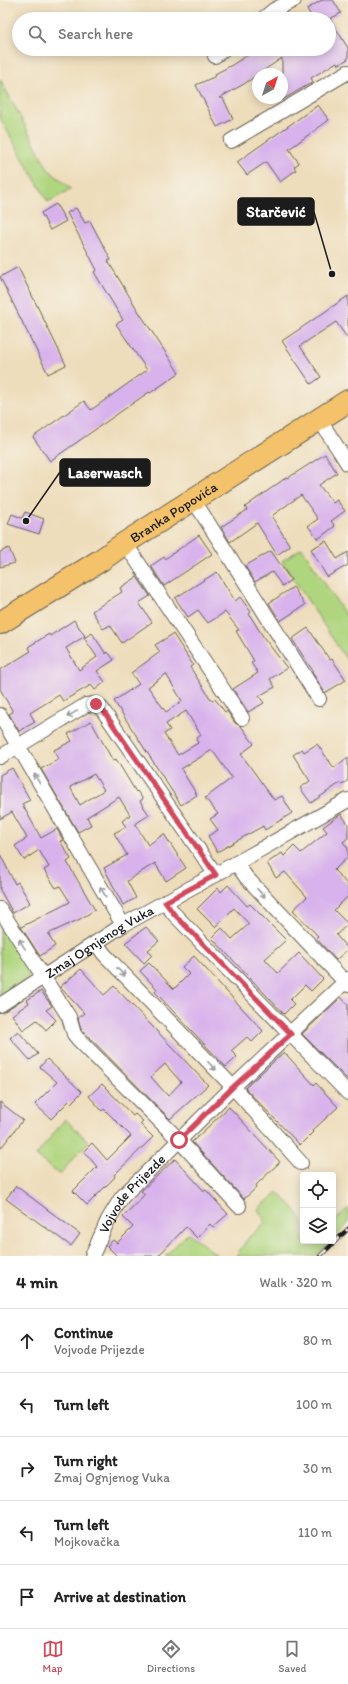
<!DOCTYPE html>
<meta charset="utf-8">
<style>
body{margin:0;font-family:Itim,sans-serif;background:#f2f2f2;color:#222}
.controls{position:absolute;right:12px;bottom:12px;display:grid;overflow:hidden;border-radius:4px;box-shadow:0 2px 10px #0003}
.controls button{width:36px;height:36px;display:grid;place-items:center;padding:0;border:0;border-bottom:1px solid #e0e0e0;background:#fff;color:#222;font:20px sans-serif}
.compass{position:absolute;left:252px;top:68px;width:36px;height:36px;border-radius:50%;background:#fff;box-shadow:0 2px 10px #0003;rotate:39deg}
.stop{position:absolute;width:12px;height:12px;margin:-9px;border:3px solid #d1495b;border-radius:50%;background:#fff}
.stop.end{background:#d1495b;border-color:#fff;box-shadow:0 1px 4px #0008}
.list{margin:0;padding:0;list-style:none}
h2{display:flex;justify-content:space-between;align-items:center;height:52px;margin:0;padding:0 16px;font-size:17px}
h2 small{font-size:13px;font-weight:400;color:#767676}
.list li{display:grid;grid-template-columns:26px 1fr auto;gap:12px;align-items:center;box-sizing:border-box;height:64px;padding:0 16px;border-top:1px solid #e0e0e0}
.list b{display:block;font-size:15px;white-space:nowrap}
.list p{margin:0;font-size:13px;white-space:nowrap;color:#767676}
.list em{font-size:13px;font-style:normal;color:#767676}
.icon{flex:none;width:22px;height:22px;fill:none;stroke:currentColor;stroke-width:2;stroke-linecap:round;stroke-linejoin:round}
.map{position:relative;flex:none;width:348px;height:1256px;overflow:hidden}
.search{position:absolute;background:#fff;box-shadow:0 2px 10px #0003;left:12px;right:12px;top:12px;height:44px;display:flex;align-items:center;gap:10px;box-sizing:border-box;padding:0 14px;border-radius:22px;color:#767676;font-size:15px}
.sheet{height:372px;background:#fff}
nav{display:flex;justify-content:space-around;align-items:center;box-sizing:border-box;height:56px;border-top:1px solid #e0e0e0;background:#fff;font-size:11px;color:#767676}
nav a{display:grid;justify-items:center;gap:2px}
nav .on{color:#d1495b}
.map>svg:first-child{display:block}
.green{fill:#afd57e;stroke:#66784d}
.building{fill:#d8b2ec;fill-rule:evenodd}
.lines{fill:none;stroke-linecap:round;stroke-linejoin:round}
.minor-casing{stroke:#666054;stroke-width:16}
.primary-casing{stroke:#666054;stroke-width:24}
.minor{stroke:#fff;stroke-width:14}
.primary{stroke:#f4c26a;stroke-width:22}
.rail-casing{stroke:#1c1c1c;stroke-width:4.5}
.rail{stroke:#f7f3e8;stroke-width:3;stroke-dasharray:9;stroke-linecap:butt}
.oneway{stroke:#999}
.route{stroke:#d1495b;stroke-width:5}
.labels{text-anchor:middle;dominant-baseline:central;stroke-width:4;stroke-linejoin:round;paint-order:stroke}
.street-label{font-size:14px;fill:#1c1c1c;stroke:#f7f3e8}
.leader{fill:none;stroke:#1c1c1c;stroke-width:1.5}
.callout-dot{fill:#1c1c1c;stroke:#f7f3e8;stroke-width:1.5}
.callout{fill:#1c1c1c;stroke:#1c1c1c;stroke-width:1.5}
.callout-label{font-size:15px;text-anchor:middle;font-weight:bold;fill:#fff}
</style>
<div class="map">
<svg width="348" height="1256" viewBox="0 0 348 1256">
<rect width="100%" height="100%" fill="#f7f3e8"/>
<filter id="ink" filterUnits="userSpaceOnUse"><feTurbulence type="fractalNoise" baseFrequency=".025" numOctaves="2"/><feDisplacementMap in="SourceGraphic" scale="8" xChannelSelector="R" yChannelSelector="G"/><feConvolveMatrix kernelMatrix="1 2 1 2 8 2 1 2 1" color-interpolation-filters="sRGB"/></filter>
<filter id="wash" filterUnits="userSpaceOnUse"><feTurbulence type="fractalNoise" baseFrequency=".012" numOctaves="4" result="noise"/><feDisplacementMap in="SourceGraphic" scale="16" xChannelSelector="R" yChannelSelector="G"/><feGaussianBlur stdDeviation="0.9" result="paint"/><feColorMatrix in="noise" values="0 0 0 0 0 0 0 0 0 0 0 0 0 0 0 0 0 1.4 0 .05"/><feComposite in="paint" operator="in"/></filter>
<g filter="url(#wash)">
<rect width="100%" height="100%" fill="#edb"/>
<g class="green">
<polygon points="0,79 48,169 71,189 48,202 0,118"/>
<polygon points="302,548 348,619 348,662 282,561"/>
<path d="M 0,918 L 32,967 L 30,969 C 30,982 10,989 0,996 Z"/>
<polygon points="65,1119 89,1142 74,1157 60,1175 36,1156"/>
<polygon points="278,1192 293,1207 303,1221 303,1241 331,1241 315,1256 236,1256 249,1237 266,1223 258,1209"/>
<polygon points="348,1208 348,1224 333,1239 333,1223"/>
<polygon points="188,1233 217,1255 216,1256 165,1256"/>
</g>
<g id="blocks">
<g class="building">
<polygon points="322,0 333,0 341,13 330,19 348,48 348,59 338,65 337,62 311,78 313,82 282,100 282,58 244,84 219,98 223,98 233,119 217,127 196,85 216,76 215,74 232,65 257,49 329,49 329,19 313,19 307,9"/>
<polygon points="318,105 329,120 289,149 299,163 294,167 296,170 280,182 266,162 247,175 237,162"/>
<polygon points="56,204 66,221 50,230 41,213"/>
<polygon points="76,208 85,223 90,221 111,260 108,261 137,309 179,373 150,393 149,392 50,461 33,437 84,401 91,410 147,370 116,324 123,320 94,272 97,270 67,213"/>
<polygon points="18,267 66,365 48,374 0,277"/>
<polygon points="348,296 348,339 336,322 300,346 321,377 311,384 282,341"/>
<polygon points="325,454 337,473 319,485 333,503 337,500 345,511 331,521 335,526 318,539 308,526 318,519 301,495 273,515 272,517 290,546 277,555 257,523 230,542 221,527 247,510 245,507 287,477 288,478"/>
<polygon points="25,512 44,519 39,534 8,524 12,514 22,518"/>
<polygon points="199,535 212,554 164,586 151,566 164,557 165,559"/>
<polygon points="326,541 337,559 348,552 348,565 327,577 311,549"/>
<polygon points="9,548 15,563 0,567 0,552"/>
<polygon points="271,551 291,580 282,586 272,572 255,582 245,566"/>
<polygon points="217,572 235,601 240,597 251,612 249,614 264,638 287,668 270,679 275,687 259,696 264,703 248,712 233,689 258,673 251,663 254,661 236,631 239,630 225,612 208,623 198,610 188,617 175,598"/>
<polygon points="137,577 150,596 139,603 152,622 122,643 110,625 103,629 92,611 122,592 120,588"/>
<polygon points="293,587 305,605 280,621 269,603"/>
<polygon points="74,620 85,636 66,648 79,670 97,657 84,638 92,633 106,654 108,652 114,660 97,671 105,682 95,690 91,685 63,701 59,695 30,713 35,722 19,731 9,714 13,712 0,689 0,670 31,651 28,647 49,634 50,636"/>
<polygon points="308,628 330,660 332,659 346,680 325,693 312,672 313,671 292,639"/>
<path d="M 173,634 L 193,665 L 190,667 L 212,701 L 215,699 L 225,712 L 227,711 L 235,723 L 241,726 L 254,744 L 241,754 L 274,800 L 282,796 L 292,813 L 265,830 L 263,826 L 217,852 L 208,836 L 218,830 L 210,819 L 218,814 L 205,798 L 232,778 L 212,750 L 181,769 L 197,795 L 181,805 L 114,701 L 139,684 L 131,673 L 160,652 L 155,645 ZM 166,674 L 182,701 L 166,712 L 148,687 ZM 186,711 L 201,735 L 196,739 L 198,743 L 178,755 L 164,734 L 170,730 L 166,724 Z"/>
<path d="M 91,721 L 113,761 L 116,759 L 136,792 L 137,791 L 143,799 L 140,801 L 149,815 L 135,824 L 148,845 L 164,834 L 186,868 L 166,881 L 155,863 L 127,881 L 136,898 L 123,905 L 104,868 L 127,855 L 114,833 L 126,827 L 122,821 L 130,815 L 119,797 L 87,817 L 91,825 L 78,832 L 41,769 L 59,759 L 54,750 L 72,741 L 68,734 ZM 94,774 L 104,790 L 80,805 L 70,787 Z"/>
<polygon points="317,744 334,768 348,757 348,780 342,785 340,783 311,803 300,788 310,781 293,755 302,749 304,752"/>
<polygon points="12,768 30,800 22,804 41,838 57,829 63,840 60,841 71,859 67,862 95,910 80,919 48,934 55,946 40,956 21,927 70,902 60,886 56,888 44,870 49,867 39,850 24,860 15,846 27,838 12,812 0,819 0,775"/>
<polygon points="341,814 348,824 348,838 343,842 348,848 348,857 334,870 348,885 348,896 334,910 348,924 336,935 348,949 336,960 316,938 318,936 293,910 307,897 285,872 276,878 267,863 282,853 284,856 294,846 301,853 327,832 323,827"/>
<polygon points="0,854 15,884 18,882 30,903 13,913 0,890"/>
<polygon points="228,885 247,906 250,904 286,940 265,959 278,973 299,953 323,979 311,991 305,985 290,1000 294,1004 284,1014 212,938 222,928 232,939 249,924 234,908 215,927 197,909 218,888 221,892"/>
<polygon points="146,927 159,941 148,950 152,955 144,963 125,943"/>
<polygon points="194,956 263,1031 252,1042 247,1037 231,1051 237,1057 226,1067 155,992 157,989 140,971 149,963 174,989 189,974 182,967"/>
<path d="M 81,969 L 104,995 L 114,986 L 208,1085 L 170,1119 L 81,1029 L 78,1018 L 84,1013 L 60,987 ZM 165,1064 L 181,1082 L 168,1096 L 151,1077 Z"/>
<polygon points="41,991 52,1006 46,1010 56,1020 46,1030 37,1020 23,1030 12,1015 29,1003 27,1000"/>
<polygon points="341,997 348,1005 348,1080 302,1034"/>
<polygon points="18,1031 38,1054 30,1060 10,1038"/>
<polygon points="284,1052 314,1085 316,1083 338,1107 312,1131 313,1132 300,1145 245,1088"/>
<polygon points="47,1059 82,1092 71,1103 69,1101 51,1119 35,1104 57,1082 40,1067"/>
<polygon points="102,1084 133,1116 135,1114 143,1121 140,1124 153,1137 114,1175 115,1177 87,1205 73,1191 97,1167 84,1151 92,1143 107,1160 131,1136 104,1109 102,1111 89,1096"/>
<polygon points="0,1102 23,1120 0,1149"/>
<polygon points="229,1107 280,1162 256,1185 257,1187 244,1199 192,1142"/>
<polygon points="175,1159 204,1191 206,1190 228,1214 213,1227 210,1224 197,1238 186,1227 158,1256 117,1256 107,1246 113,1240 117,1243 133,1227 123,1217 145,1194 141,1191"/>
<polygon points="16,1186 80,1234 71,1246 6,1199"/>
</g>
</g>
</g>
<g filter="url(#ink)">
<use href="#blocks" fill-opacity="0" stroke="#666054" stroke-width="1"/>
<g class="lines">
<g class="minor-casing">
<g id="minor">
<polyline points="263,19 274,10 294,0"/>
<polyline points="215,56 224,49"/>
<polyline points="231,141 348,72"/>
<polyline points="319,419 348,464"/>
<polyline points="193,499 319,699"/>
<polyline points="125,543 242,718"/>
<polyline points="0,715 123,925"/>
<polyline points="0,757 86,705 96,704 102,709 216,875"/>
<polyline points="236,863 246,877 348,985"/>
<polyline points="165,902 174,914 348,1093"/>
<polyline points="0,909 69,1017 74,1034 78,1039 179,1140 239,1206"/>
<polyline points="96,943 104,954 233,1087 301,1163"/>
<path id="s1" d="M 0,1005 L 123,925 L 249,856 L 348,800"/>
<path id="s2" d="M 92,1256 L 108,1220 L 122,1197 L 233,1087 L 348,979"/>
</g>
</g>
<g class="primary-casing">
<g id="primary">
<path id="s3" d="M 0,623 L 101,560 L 125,543 L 348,401"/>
</g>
</g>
<use href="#minor" class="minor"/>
<use href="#primary" class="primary"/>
<g class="rail-casing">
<polyline id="rail" points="320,1256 348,1229"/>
</g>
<use href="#rail" class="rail"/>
</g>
<defs><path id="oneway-shaft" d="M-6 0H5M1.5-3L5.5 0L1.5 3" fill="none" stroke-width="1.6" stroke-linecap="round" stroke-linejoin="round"/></defs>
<g class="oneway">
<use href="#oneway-shaft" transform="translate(72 714) rotate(149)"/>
<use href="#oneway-shaft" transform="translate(37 779) rotate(-120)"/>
<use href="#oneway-shaft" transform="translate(103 892) rotate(-120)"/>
<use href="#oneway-shaft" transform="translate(261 893) rotate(47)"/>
<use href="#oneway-shaft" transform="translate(22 944) rotate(-122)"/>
<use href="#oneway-shaft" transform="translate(121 972) rotate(46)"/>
<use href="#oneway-shaft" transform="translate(212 1066) rotate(46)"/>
</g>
</g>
<g class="lines" filter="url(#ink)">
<polyline class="route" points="96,704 102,709 216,875 165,902 174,914 291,1034 233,1087 179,1140"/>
</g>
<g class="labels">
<g class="street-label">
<text stroke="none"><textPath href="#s3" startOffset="206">Branka Popovića</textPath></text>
<text stroke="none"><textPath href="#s1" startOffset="118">Zmaj Ognjenog Vuka</textPath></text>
<text stroke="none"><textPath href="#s2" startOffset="75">Vojvode Prijezde</textPath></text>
</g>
</g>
<path class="leader" d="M332 274L314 212M26 521L60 472"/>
<g class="callout-dot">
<circle cx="332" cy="274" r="4"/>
<circle cx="26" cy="521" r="4"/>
</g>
<g class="callout">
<rect x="238" y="198" width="76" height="27" rx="4"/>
<rect x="60" y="459" width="90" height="27" rx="4"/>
</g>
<g class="callout-label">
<text x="276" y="217">Starčević</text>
<text x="105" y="478">Laserwasch</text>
</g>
</svg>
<div class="controls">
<button><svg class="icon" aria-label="locate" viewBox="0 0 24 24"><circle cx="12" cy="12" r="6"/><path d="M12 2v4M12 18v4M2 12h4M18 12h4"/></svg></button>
<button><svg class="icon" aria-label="layers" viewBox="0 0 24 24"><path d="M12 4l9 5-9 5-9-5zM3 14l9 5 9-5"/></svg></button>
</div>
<svg class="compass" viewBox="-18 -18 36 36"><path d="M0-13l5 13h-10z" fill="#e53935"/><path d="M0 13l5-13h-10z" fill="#767676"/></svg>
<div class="stop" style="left:179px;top:1140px"></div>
<div class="stop end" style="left:96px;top:704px"></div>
<div class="search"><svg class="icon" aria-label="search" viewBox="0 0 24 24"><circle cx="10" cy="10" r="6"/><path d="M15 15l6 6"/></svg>Search here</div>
</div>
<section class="sheet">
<h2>4 min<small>Walk · 320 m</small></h2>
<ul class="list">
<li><svg class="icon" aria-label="ahead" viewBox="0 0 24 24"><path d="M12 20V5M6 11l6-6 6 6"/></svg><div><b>Continue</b><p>Vojvode Prijezde</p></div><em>80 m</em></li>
<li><svg class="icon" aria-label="left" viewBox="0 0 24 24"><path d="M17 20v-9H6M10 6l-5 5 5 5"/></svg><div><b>Turn left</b></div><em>100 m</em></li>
<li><svg class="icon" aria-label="right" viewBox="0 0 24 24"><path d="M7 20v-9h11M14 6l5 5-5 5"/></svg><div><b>Turn right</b><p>Zmaj Ognjenog Vuka</p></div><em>30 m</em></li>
<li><svg class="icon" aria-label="left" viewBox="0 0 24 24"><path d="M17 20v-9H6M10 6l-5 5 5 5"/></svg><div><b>Turn left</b><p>Mojkovačka</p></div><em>110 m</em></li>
<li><svg class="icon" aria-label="arrive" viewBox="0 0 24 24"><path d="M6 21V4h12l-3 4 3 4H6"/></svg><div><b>Arrive at destination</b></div></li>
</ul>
</section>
<nav>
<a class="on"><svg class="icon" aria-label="map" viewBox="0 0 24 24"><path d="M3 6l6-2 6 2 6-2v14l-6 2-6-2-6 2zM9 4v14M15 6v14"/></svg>Map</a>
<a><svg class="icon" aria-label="directions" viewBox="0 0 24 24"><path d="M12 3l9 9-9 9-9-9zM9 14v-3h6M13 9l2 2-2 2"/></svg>Directions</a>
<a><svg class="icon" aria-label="saved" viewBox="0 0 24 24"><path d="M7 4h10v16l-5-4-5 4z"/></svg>Saved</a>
</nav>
